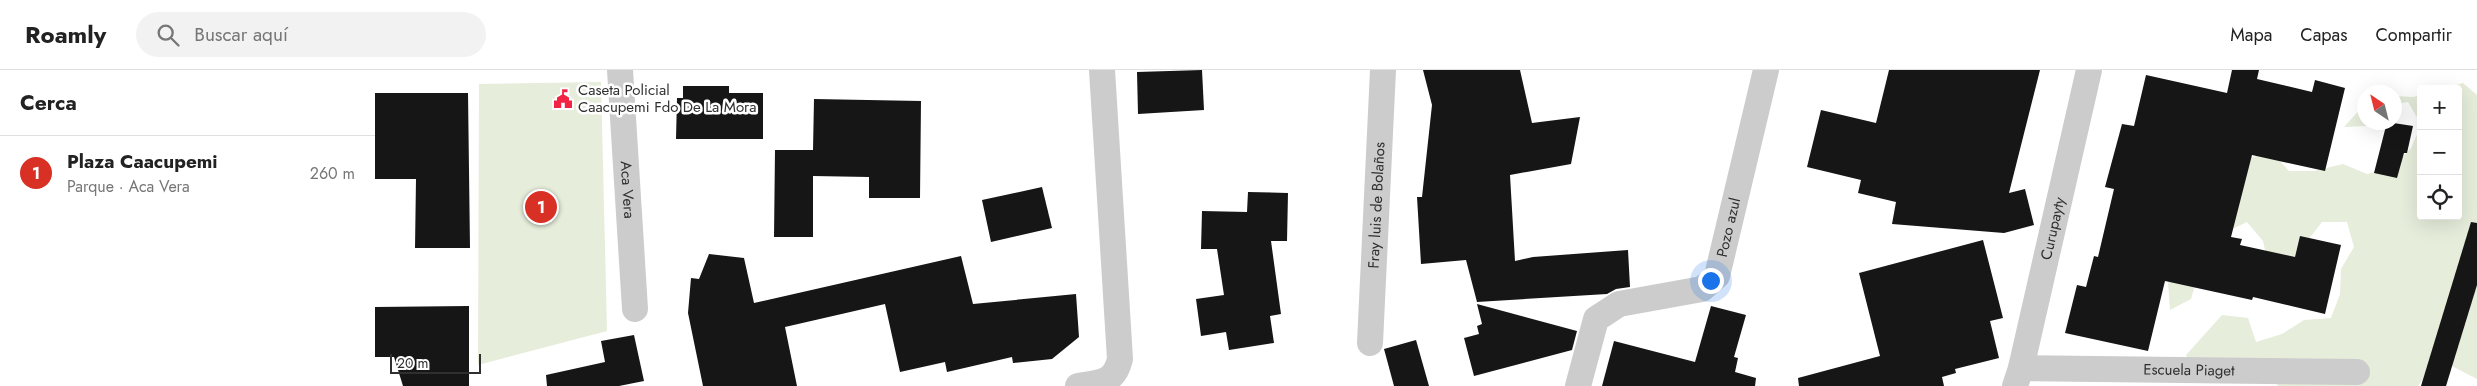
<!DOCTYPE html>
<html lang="es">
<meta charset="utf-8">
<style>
body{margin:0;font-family:Jost,sans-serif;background:#f2f2f2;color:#222}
.controls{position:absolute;right:15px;top:15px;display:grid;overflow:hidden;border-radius:5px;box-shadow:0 5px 20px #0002}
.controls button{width:45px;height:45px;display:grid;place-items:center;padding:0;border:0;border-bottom:1px solid #e0e0e0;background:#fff;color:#222;font:25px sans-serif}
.compass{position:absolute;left:1982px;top:15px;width:45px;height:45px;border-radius:50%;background:#fff;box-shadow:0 5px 20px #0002;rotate:325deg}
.scale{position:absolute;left:15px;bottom:12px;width:91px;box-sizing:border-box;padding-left:5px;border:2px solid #2f2f2f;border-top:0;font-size:14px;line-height:18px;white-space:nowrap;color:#2f2f2f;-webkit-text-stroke:4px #fff;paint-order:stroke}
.you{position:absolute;left:1335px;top:210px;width:18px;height:18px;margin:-12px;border:4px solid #fff;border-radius:50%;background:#1a73e8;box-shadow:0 0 0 8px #1a73e833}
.badge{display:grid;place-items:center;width:32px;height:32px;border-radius:50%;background:#d93025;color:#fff;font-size:16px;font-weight:700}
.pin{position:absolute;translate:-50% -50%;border:2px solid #fff;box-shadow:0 1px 5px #0006}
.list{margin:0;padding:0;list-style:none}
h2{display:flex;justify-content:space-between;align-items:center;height:65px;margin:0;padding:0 20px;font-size:21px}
h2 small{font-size:16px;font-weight:400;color:#767676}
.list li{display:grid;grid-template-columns:32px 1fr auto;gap:15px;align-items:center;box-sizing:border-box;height:75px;padding:0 20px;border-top:1px solid #e0e0e0}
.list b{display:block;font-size:19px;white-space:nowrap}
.list p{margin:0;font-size:16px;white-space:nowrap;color:#767676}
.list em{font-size:16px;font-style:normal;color:#767676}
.icon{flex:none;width:28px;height:28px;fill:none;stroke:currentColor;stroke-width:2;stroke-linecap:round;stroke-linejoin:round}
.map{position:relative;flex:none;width:2102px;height:316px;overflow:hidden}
header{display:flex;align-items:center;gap:30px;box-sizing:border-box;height:70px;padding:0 25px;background:#fff;border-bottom:1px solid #e0e0e0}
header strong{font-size:24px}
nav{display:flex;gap:28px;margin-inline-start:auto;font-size:18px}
.search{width:350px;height:45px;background:#f2f2f2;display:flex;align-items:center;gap:12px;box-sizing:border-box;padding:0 18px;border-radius:28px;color:#767676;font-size:19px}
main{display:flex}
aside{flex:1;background:#fff}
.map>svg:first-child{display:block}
.green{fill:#e6eddb}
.building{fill:#161616}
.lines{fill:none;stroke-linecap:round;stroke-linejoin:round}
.minor{stroke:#ccc;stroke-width:26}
.labels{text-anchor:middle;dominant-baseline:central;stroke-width:5;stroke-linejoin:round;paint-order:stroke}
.poi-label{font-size:15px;fill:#2f2f2f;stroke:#fff;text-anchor:start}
.street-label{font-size:15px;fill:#2f2f2f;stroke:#fff}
</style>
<header>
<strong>Roamly</strong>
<div class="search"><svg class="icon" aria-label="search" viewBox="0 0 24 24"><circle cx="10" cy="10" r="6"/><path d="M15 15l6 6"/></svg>Buscar aquí</div>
<nav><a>Mapa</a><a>Capas</a><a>Compartir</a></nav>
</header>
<main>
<aside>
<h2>Cerca<small></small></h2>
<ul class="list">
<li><span class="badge">1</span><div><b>Plaza Caacupemi</b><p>Parque · Aca Vera</p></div><em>260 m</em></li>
</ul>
</aside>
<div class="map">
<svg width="2102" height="316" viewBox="0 0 2102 316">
<rect width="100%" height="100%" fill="#fff"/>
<g class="green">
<polygon points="226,12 232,261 103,295 104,14"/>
<polygon points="2088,13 2102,25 2102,309 2071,293 2050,306 2043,316 1903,316 1891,295 1817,310 1811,285 1847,245 1873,248 1881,272 1907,264 1929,250 1956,248 1965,224 1966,199 1979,177 1972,152 1947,152 1916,192 1894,198 1888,171 1872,152 1851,162 1823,205 1816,229 1795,240 1793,213 1870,89 1897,82 1914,101 1939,101 1968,94 1992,104 2018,97 2036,78 2046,55 2046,146 2083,146 2083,19 2068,19"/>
<polygon points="2046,25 2046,54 2033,32 2020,34 2020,26 2038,27"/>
<polygon points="1989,35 1990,52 1995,53 1992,56 1969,57"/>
</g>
<g class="building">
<polygon points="827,0 829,40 763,44 762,2"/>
<polygon points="1048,0 1145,0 1157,53 1205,47 1196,94 1135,105 1140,191 1158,187 1253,180 1255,217 1241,219 1232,224 1102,232 1091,190 1046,194 1042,127 1047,127 1057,35"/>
<polygon points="1514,0 1665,0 1634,123 1650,119 1659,155 1629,163 1517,154 1521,132 1483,123 1486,110 1432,97 1446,40 1501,53"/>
<polygon points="1857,0 1884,0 1882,9 1937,22 1940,10 1970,18 1950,101 1877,85 1856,167 1867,169 1865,175 1920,187 1925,166 1966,175 1950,244 1878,227 1877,230 1790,211 1773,281 1690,263 1702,215 1711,217 1719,186 1723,187 1739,119 1730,117 1747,54 1759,56 1771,5 1852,23"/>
<polygon points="308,16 354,16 354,23 388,23 388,69 301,69 302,28 308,28"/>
<polygon points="0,23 93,23 95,178 40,178 41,109 0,109"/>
<polygon points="439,29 546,31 545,128 494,128 494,107 438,106 438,167 399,167 400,80 438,80"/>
<polygon points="2012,52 2038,56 2032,83 2029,83 2022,108 1999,103"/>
<polygon points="667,117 677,158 616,172 607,130"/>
<polygon points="873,122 913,123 912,171 896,171 906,244 895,246 899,273 854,280 851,262 826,266 821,229 849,225 842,179 826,179 827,141 872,142"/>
<polygon points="2096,152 2102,153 2102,215 2071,316 2046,316"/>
<polygon points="1608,170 1628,248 1615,251 1624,288 1580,299 1581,303 1567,307 1569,316 1424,316 1423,308 1505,286 1484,203"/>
<polygon points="334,184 369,188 379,233 586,186 598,234 701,224 704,267 677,289 638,293 637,287 572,302 570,292 525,302 510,234 410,257 422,316 328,316 313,243 316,208 324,209"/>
<polygon points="1102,234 1202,261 1197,280 1099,306 1089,268 1104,264 1102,256 1107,254"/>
<polygon points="94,236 94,316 28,316 19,287 0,287 0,237"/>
<polygon points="1336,236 1371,245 1359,287 1363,288 1360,302 1381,308 1380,316 1227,316 1239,271 1320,292"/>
<polygon points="259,265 269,311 244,316 172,316 171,305 230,292 226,271"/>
<polygon points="1041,270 1054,316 1019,316 1009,279"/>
</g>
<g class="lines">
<g class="minor">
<path id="s1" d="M 245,0 L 260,239"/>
<path id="s2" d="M 995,273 L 1008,0"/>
<path id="s3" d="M 1646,298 L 1982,302"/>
<path d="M 703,316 C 725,312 739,314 745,289 L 727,0"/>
<path id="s4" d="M 1203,316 L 1221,249 L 1244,234 L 1327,219 L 1342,206 L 1391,0"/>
<path id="s5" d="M 1640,316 L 1646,298 L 1714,0"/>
</g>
</g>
<defs>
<g id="civic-bare" transform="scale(1.5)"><path d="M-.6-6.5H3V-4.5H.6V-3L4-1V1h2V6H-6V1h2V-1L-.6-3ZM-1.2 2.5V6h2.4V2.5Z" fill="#f12543" stroke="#fff" stroke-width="2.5" paint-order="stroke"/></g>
</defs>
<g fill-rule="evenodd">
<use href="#civic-bare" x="188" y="29"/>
</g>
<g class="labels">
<g class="poi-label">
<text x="203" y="20">Caseta Policial<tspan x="203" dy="17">Caacupemi Fdo De La Mora</tspan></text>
</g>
<g class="street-label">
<text stroke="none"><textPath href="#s1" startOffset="120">Aca Vera</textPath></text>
<text stroke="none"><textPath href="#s2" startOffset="138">Fray luis de Bolaños</textPath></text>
<text stroke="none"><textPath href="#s4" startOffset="251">Pozo azul</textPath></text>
<text stroke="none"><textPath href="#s5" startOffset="162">Curupayty</textPath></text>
<text stroke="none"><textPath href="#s3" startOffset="168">Escuela Piaget</textPath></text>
</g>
</g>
</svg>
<div class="controls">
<button>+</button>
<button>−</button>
<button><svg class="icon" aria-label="locate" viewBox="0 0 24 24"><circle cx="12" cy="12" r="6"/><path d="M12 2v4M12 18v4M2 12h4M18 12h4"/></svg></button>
</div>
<svg class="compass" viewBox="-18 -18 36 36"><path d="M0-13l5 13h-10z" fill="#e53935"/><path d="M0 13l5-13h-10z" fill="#767676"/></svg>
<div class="scale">20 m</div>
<div class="you"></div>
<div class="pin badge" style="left:166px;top:137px">1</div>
</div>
</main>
